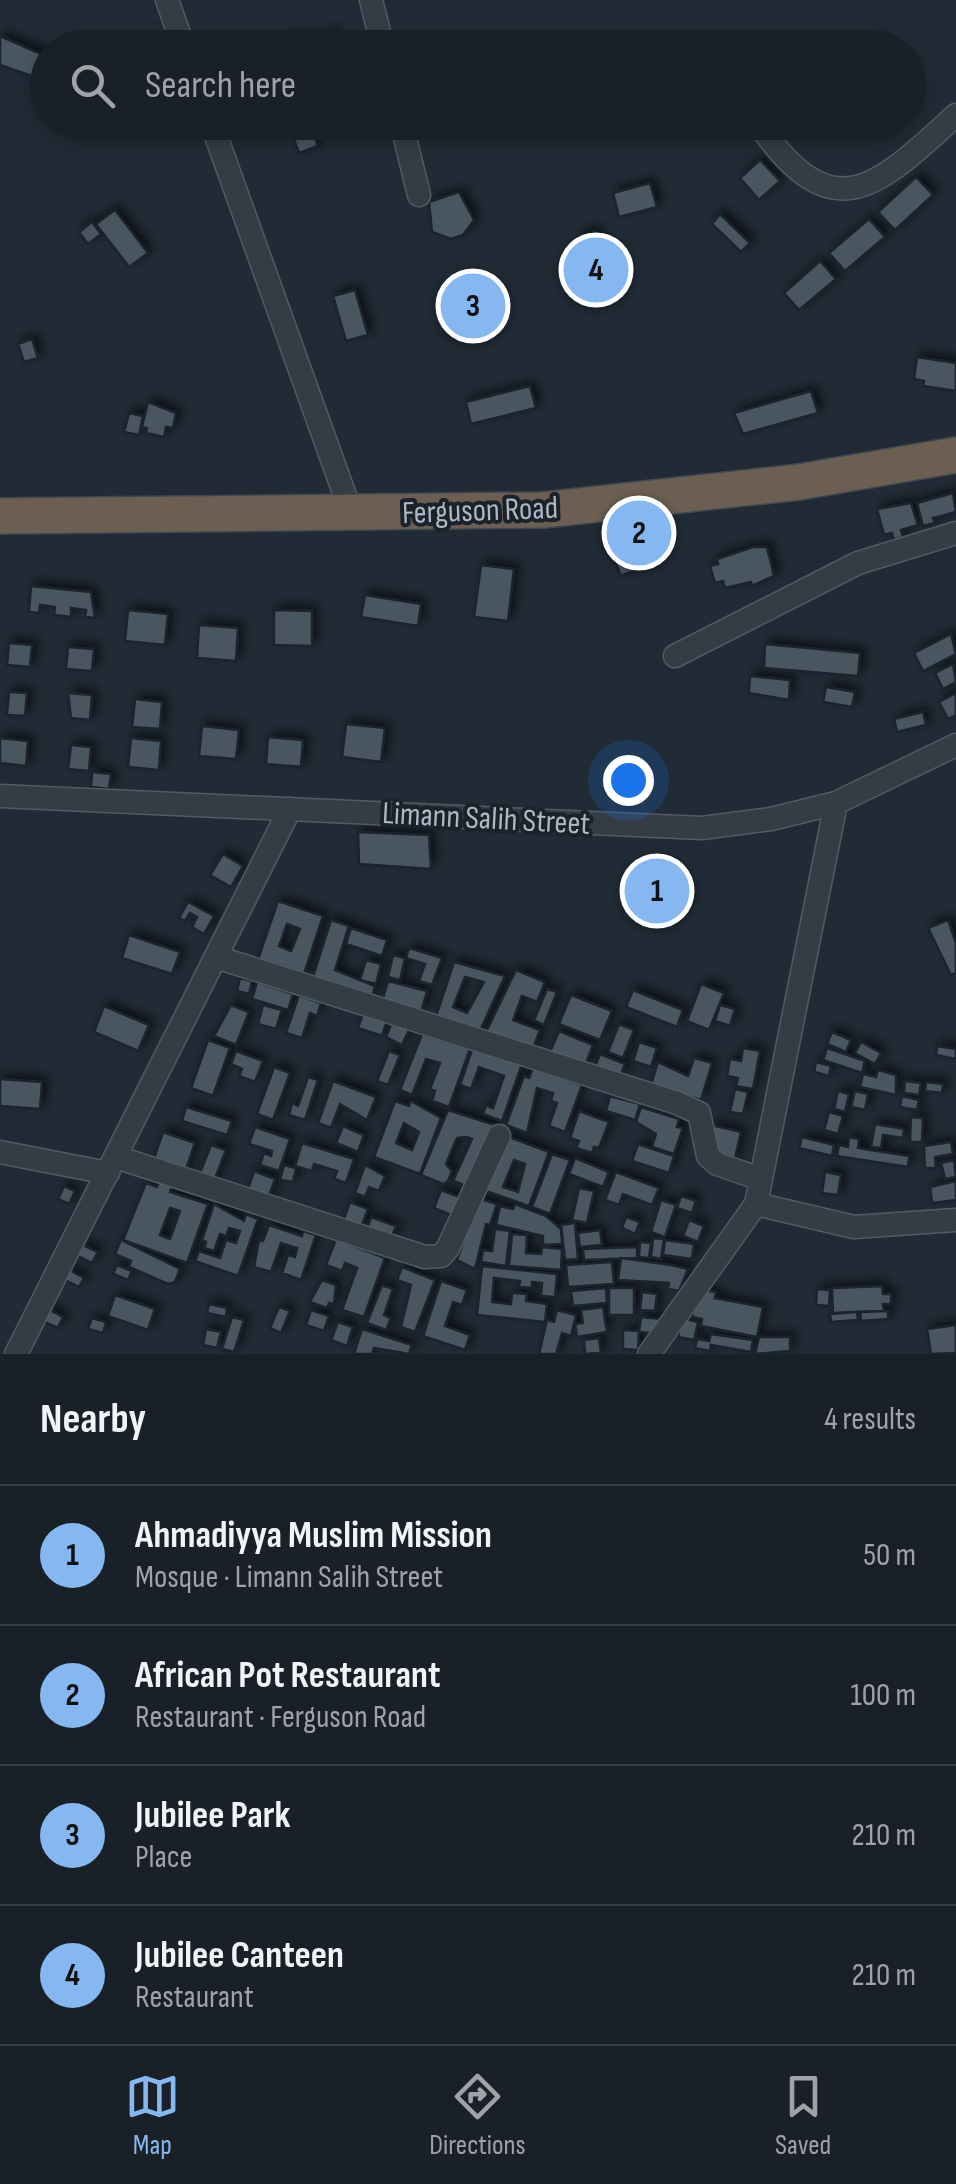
<!DOCTYPE html>
<meta charset="utf-8">
<style>
body{margin:0;font-family:"Sofia Sans Condensed",sans-serif;background:#262d34;color:#f1f3f6}
.you{position:absolute;left:628px;top:780px;width:35px;height:35px;margin:-25px;border:8px solid #fff;border-radius:50%;background:#1a73e8;box-shadow:0 0 0 15px #1a73e833}
.badge{display:grid;place-items:center;width:65px;height:65px;border-radius:50%;background:#85b8f1;color:#111;font-size:32px;font-weight:700}
.pin{position:absolute;translate:-50% -50%;border:5px solid #fff;box-shadow:0 2px 10px #0006}
.list{margin:0;padding:0;list-style:none}
h2{display:flex;justify-content:space-between;align-items:center;height:130px;margin:0;padding:0 40px;font-size:42px}
h2 small{font-size:32px;font-weight:400;color:#9fa3a8}
.list li{display:grid;grid-template-columns:65px 1fr auto;gap:30px;align-items:center;box-sizing:border-box;height:140px;padding:0 40px;border-top:2px solid #373e45}
.list b{display:block;font-size:38px;white-space:nowrap}
.list p{margin:0;font-size:32px;white-space:nowrap;color:#9fa3a8}
.list em{font-size:32px;font-style:normal;color:#9fa3a8}
.icon{flex:none;width:55px;height:55px;fill:none;stroke:currentColor;stroke-width:2;stroke-linecap:round;stroke-linejoin:round}
.map{position:relative;flex:none;width:956px;height:1354px;overflow:hidden}
.search{position:absolute;background:#192028;box-shadow:0 5px 15px #0003;left:30px;right:30px;top:30px;height:110px;display:flex;align-items:center;gap:25px;box-sizing:border-box;padding:0 35px;border-radius:55px;color:#9fa3a8;font-size:38px}
.sheet{height:690px;background:#192028}
nav{display:flex;justify-content:space-around;align-items:center;box-sizing:border-box;height:140px;border-top:2px solid #373e45;background:#192028;font-size:28px;color:#9fa3a8}
nav a{display:grid;justify-items:center;gap:5px}
nav .on{color:#85b8f1}
.map>svg:first-child{display:block}
.building{fill:#495661;stroke:#1c242d;stroke-width:2.5;fill-rule:evenodd;filter:url(#shadow)}
.lines{fill:none;stroke-linecap:round;stroke-linejoin:round}
.minor-casing{stroke:#525b64;stroke-width:25}
.highway-casing{stroke:#3f4851;stroke-width:38}
.minor{stroke:#343d46;stroke-width:22}
.highway{stroke:#6c5f52;stroke-width:35}
.labels{text-anchor:middle;dominant-baseline:central;stroke-width:8;stroke-linejoin:round;paint-order:stroke}
.street-label{font-size:32px;fill:#aeb8c3;stroke:#1a222b}
</style>
<div class="map">
<svg width="956" height="1354" viewBox="0 0 956 1354">
<defs>
<filter id="shadow"><feDropShadow dx="5" dy="-5" stdDeviation="5" flood-color="#0009"/></filter>
</defs>
<rect width="100%" height="100%" fill="#212b35"/>
<g class="building">
<polygon points="332,34 337,48 281,48 279,44 301,37 303,44"/>
<polygon points="0,36 48,57 40,79 0,65"/>
<polygon points="566,122 606,122 572,137"/>
<polygon points="312,130 318,146 299,153 293,137"/>
<polygon points="760,160 780,181 759,200 740,178"/>
<polygon points="916,177 933,195 895,230 878,212"/>
<polygon points="650,183 657,207 619,217 613,193"/>
<polygon points="459,192 474,220 463,235 451,239 432,232 429,202"/>
<polygon points="115,210 148,253 129,267 96,224"/>
<polygon points="720,214 750,243 741,252 712,224"/>
<polygon points="869,219 885,237 845,271 829,253"/>
<polygon points="92,222 101,234 88,244 79,232"/>
<polygon points="595,231 607,277 592,281 580,236"/>
<polygon points="820,261 836,279 799,310 784,293"/>
<polygon points="355,290 368,335 346,341 333,296"/>
<polygon points="32,339 38,358 24,362 18,344"/>
<polygon points="917,357 956,363 956,391 923,386 924,381 914,379"/>
<polygon points="530,386 536,408 471,424 466,402"/>
<polygon points="811,391 818,413 743,434 734,413"/>
<polygon points="148,402 176,413 173,428 166,427 164,437 146,433 147,428 142,427"/>
<polygon points="129,413 143,416 139,435 124,432"/>
<polygon points="953,493 956,512 933,518 935,523 923,526 917,503"/>
<polygon points="911,503 918,525 901,530 903,537 894,540 892,533 884,535 877,509"/>
<polygon points="753,547 767,547 774,576 752,586 751,582 725,588 723,581 715,583 710,566 718,564 717,559"/>
<polygon points="633,551 640,568 621,576 614,559"/>
<polygon points="481,565 514,569 508,621 474,617"/>
<polygon points="31,586 91,592 95,618 85,617 86,610 71,608 71,617 54,615 55,607 40,605 39,613 29,612"/>
<polygon points="365,595 421,604 418,626 361,617"/>
<polygon points="128,610 168,614 165,645 125,641"/>
<polygon points="274,610 312,611 312,646 274,645"/>
<polygon points="199,625 238,628 236,661 197,658"/>
<polygon points="951,634 956,654 923,671 914,653"/>
<polygon points="9,643 32,645 30,667 7,665"/>
<polygon points="765,644 860,653 858,676 764,668"/>
<polygon points="68,647 94,649 92,671 66,669"/>
<polygon points="953,664 956,682 943,689 935,673"/>
<polygon points="750,676 790,680 789,700 749,693"/>
<polygon points="826,687 855,692 852,707 823,702"/>
<polygon points="9,692 27,693 25,716 7,715"/>
<polygon points="68,693 92,695 90,720 71,718"/>
<polygon points="956,693 956,715 948,719 939,702"/>
<polygon points="135,699 162,702 160,729 132,727"/>
<polygon points="923,712 926,725 897,732 894,719"/>
<polygon points="346,724 385,728 381,762 342,757"/>
<polygon points="202,726 239,730 236,759 199,756"/>
<polygon points="268,737 303,740 301,767 266,764"/>
<polygon points="0,738 28,741 26,766 0,763"/>
<polygon points="131,738 161,741 159,770 128,767"/>
<polygon points="71,745 91,747 89,771 68,769"/>
<polygon points="92,772 111,774 109,789 91,787"/>
<polygon points="358,832 429,835 431,869 359,864"/>
<polygon points="223,854 243,866 231,887 210,875"/>
<path d="M 278,901 L 323,916 L 303,977 L 257,962 ZM 287,924 L 300,929 L 291,951 L 279,946 Z"/>
<polygon points="188,902 214,916 204,934 192,927 197,917 190,913 185,921 179,918"/>
<polygon points="331,920 349,926 335,970 375,986 372,998 311,983"/>
<polygon points="948,920 956,943 956,973 951,975 928,928"/>
<polygon points="351,928 387,940 382,956 346,944"/>
<polygon points="129,935 180,952 172,974 122,958"/>
<polygon points="409,948 442,958 432,985 419,981 425,964 406,958"/>
<polygon points="393,955 405,958 400,980 388,977"/>
<polygon points="366,960 381,964 376,984 360,980"/>
<path d="M 454,962 L 505,976 L 479,1033 L 435,1019 ZM 465,977 L 484,982 L 467,1013 L 453,1007 Z"/>
<polygon points="516,970 545,982 537,1002 522,996 513,1020 540,1030 532,1051 485,1034"/>
<polygon points="240,978 252,981 249,994 237,991"/>
<polygon points="388,981 427,991 421,1013 382,1002"/>
<polygon points="257,982 293,994 288,1010 252,999"/>
<polygon points="701,984 724,993 709,1030 687,1021"/>
<polygon points="547,989 557,992 544,1025 534,1020"/>
<polygon points="633,990 683,1010 677,1027 626,1007"/>
<polygon points="299,995 321,1003 317,1016 310,1013 302,1038 286,1033"/>
<polygon points="571,995 612,1011 600,1040 559,1024"/>
<polygon points="231,1005 249,1012 236,1045 214,1036"/>
<polygon points="263,1005 282,1010 276,1029 258,1024"/>
<polygon points="720,1005 735,1009 730,1026 715,1021"/>
<polygon points="104,1006 149,1025 138,1051 94,1032"/>
<polygon points="363,1013 387,1021 382,1036 358,1028"/>
<polygon points="392,1022 409,1030 402,1045 386,1037"/>
<polygon points="619,1024 634,1030 623,1058 608,1052"/>
<polygon points="559,1031 593,1045 585,1066 550,1052"/>
<polygon points="832,1032 851,1040 846,1052 827,1044"/>
<polygon points="422,1034 470,1049 449,1107 432,1101 435,1091 430,1089 440,1063 426,1059 412,1095 400,1090"/>
<polygon points="208,1040 230,1048 213,1096 191,1088"/>
<polygon points="639,1042 657,1048 651,1067 633,1061"/>
<polygon points="861,1042 881,1053 875,1064 855,1053"/>
<polygon points="937,1046 956,1049 956,1059 936,1055"/>
<polygon points="473,1047 522,1064 502,1121 483,1114 486,1105 493,1108 504,1076 479,1067 471,1089 460,1085"/>
<polygon points="743,1048 760,1051 753,1089 736,1086 738,1078 727,1076 730,1059 741,1061"/>
<polygon points="827,1048 865,1061 862,1073 823,1060"/>
<polygon points="236,1051 263,1061 255,1082 239,1076 242,1069 231,1064"/>
<polygon points="389,1051 400,1055 388,1085 377,1081"/>
<polygon points="600,1054 625,1064 620,1077 595,1067"/>
<polygon points="694,1058 712,1063 701,1100 651,1085 658,1062 688,1076"/>
<polygon points="816,1062 831,1066 829,1076 814,1072"/>
<polygon points="274,1067 290,1073 273,1120 257,1114"/>
<polygon points="533,1068 582,1085 565,1132 549,1126 557,1103 551,1101 553,1093 537,1088 527,1133 506,1125 524,1076 529,1078"/>
<polygon points="878,1070 896,1075 896,1095 860,1087 863,1074 876,1077"/>
<polygon points="308,1077 318,1080 305,1120 289,1115 292,1103 298,1106"/>
<polygon points="0,1079 42,1082 40,1109 0,1106"/>
<polygon points="333,1081 376,1097 367,1120 340,1104 331,1128 318,1123"/>
<polygon points="905,1081 921,1083 919,1095 904,1093"/>
<polygon points="926,1082 943,1084 942,1093 925,1091"/>
<polygon points="735,1089 748,1092 743,1114 730,1112"/>
<polygon points="838,1091 849,1094 845,1112 834,1109"/>
<polygon points="855,1091 868,1094 865,1110 851,1107"/>
<polygon points="610,1096 640,1104 635,1120 606,1111"/>
<polygon points="902,1096 919,1100 917,1110 900,1107"/>
<path d="M 395,1101 L 409,1106 L 411,1101 L 441,1118 L 420,1174 L 374,1157 ZM 404,1123 L 419,1132 L 412,1150 L 396,1143 Z"/>
<polygon points="186,1107 232,1121 227,1135 182,1121"/>
<polygon points="641,1107 679,1119 677,1127 683,1128 674,1154 652,1147 656,1134 636,1122"/>
<polygon points="448,1110 495,1125 472,1188 453,1181 472,1139 467,1137 457,1138 446,1164 452,1171 448,1181 443,1184 421,1175"/>
<polygon points="579,1111 609,1122 599,1148 594,1147 592,1153 576,1148 579,1141 570,1138"/>
<polygon points="829,1112 843,1116 838,1134 824,1130"/>
<polygon points="911,1117 923,1118 922,1142 910,1142"/>
<polygon points="875,1124 904,1129 903,1138 883,1135 881,1148 871,1147"/>
<polygon points="712,1125 741,1132 734,1162 715,1157"/>
<polygon points="343,1126 364,1135 358,1152 336,1143"/>
<polygon points="255,1127 290,1139 279,1171 260,1165 264,1153 271,1156 272,1151 249,1144"/>
<polygon points="163,1132 195,1143 184,1175 152,1164"/>
<path d="M 504,1135 L 549,1152 L 529,1206 L 483,1190 ZM 514,1160 L 525,1164 L 518,1192 L 503,1187 Z"/>
<polygon points="802,1137 834,1145 832,1156 799,1148"/>
<polygon points="849,1137 859,1139 858,1148 909,1156 908,1167 837,1156 839,1145 848,1147"/>
<polygon points="951,1142 953,1154 935,1157 936,1168 925,1168 924,1146"/>
<polygon points="302,1143 354,1159 346,1183 334,1179 337,1171 314,1164 312,1171 295,1166"/>
<polygon points="638,1144 674,1156 669,1173 632,1161"/>
<polygon points="211,1145 226,1150 213,1184 198,1178"/>
<polygon points="552,1154 570,1160 550,1214 532,1207"/>
<polygon points="575,1158 609,1172 603,1187 569,1174"/>
<polygon points="954,1160 956,1177 945,1179 941,1163"/>
<polygon points="284,1165 296,1168 293,1182 280,1180"/>
<polygon points="365,1165 385,1176 379,1191 369,1187 365,1197 355,1193"/>
<polygon points="254,1171 275,1179 267,1202 246,1195"/>
<polygon points="616,1172 659,1188 652,1205 623,1194 619,1205 605,1200"/>
<polygon points="825,1172 841,1175 838,1195 822,1193"/>
<polygon points="956,1181 956,1200 932,1203 930,1187"/>
<path d="M 159,1182 L 172,1187 L 170,1192 L 208,1204 L 187,1263 L 123,1240 L 146,1183 L 157,1187 ZM 170,1208 L 180,1211 L 170,1239 L 160,1235 Z"/>
<polygon points="64,1186 75,1191 69,1204 58,1199"/>
<polygon points="579,1188 594,1191 587,1223 572,1220"/>
<polygon points="441,1190 465,1199 458,1218 434,1208"/>
<polygon points="681,1196 696,1201 692,1213 677,1208"/>
<polygon points="478,1198 497,1204 490,1225 486,1224 475,1269 457,1260"/>
<polygon points="661,1200 676,1205 665,1237 651,1232"/>
<polygon points="350,1202 368,1209 360,1230 342,1224"/>
<polygon points="214,1204 244,1221 246,1214 258,1219 238,1276 195,1261 199,1251 220,1258 226,1240 236,1243 240,1231 229,1228 226,1236 220,1234 214,1251 204,1248 206,1242 202,1240"/>
<polygon points="515,1204 546,1216 561,1229 562,1244 543,1245 543,1236 496,1225 500,1206 513,1209"/>
<polygon points="371,1217 396,1226 390,1241 366,1232"/>
<polygon points="626,1217 640,1222 635,1234 622,1228"/>
<polygon points="689,1220 704,1226 698,1242 683,1236"/>
<polygon points="575,1223 578,1259 565,1260 561,1225"/>
<polygon points="269,1225 302,1236 303,1231 316,1235 301,1280 282,1273 288,1255 295,1257 297,1248 281,1243 271,1272 254,1267 259,1240 263,1241"/>
<polygon points="495,1229 510,1231 506,1266 481,1262 483,1250 492,1251"/>
<polygon points="600,1230 602,1245 580,1247 578,1233"/>
<polygon points="512,1234 527,1235 526,1253 541,1254 542,1247 562,1249 561,1270 509,1266"/>
<polygon points="653,1238 664,1239 661,1259 651,1257"/>
<polygon points="336,1239 385,1258 364,1317 342,1310 357,1268 345,1263 342,1271 326,1265"/>
<polygon points="121,1240 180,1269 175,1282 168,1284 129,1267 131,1261 115,1254"/>
<polygon points="665,1240 694,1244 692,1259 663,1255"/>
<polygon points="640,1242 651,1243 649,1258 639,1257"/>
<polygon points="81,1244 98,1252 92,1263 75,1255"/>
<polygon points="637,1247 637,1258 584,1260 583,1249"/>
<polygon points="621,1258 671,1265 688,1269 679,1291 668,1289 669,1283 618,1280"/>
<polygon points="612,1262 614,1284 568,1287 566,1265"/>
<polygon points="117,1265 132,1271 128,1280 113,1274"/>
<polygon points="482,1266 557,1274 555,1297 541,1296 542,1283 532,1282 532,1288 519,1287 520,1281 494,1278 492,1302 511,1304 512,1293 527,1294 526,1301 547,1304 545,1322 477,1315"/>
<polygon points="402,1267 435,1280 415,1332 401,1327 411,1285 397,1280"/>
<polygon points="68,1269 84,1278 79,1287 63,1279"/>
<polygon points="322,1280 336,1285 334,1304 329,1303 327,1308 310,1302"/>
<polygon points="441,1281 467,1290 462,1305 453,1302 445,1326 470,1335 465,1350 423,1336"/>
<polygon points="382,1285 393,1289 384,1315 391,1318 386,1330 367,1323"/>
<polygon points="882,1286 883,1294 891,1294 891,1304 883,1304 884,1311 833,1313 832,1288"/>
<polygon points="606,1288 607,1303 573,1306 571,1291"/>
<rect x="609" y="1288" width="25" height="27"/>
<polygon points="697,1289 716,1292 715,1298 763,1307 757,1337 701,1326 702,1319 692,1317"/>
<polygon points="817,1289 830,1290 829,1306 816,1305"/>
<polygon points="642,1292 657,1294 655,1311 640,1310"/>
<polygon points="115,1295 155,1309 148,1330 108,1316"/>
<polygon points="209,1304 227,1308 226,1317 207,1313"/>
<polygon points="279,1307 290,1311 281,1333 270,1328"/>
<polygon points="603,1307 607,1332 577,1337 575,1324 583,1323 581,1310"/>
<polygon points="48,1309 63,1317 58,1328 42,1321"/>
<polygon points="311,1310 329,1316 324,1331 306,1325"/>
<polygon points="557,1310 576,1315 571,1336 562,1333 556,1354 539,1354 547,1320 554,1322"/>
<polygon points="888,1311 888,1319 861,1321 860,1312"/>
<polygon points="857,1312 858,1320 831,1322 830,1314"/>
<polygon points="232,1317 244,1320 234,1352 222,1349"/>
<polygon points="641,1317 661,1319 659,1334 639,1332"/>
<polygon points="92,1318 106,1322 103,1333 88,1329"/>
<polygon points="682,1318 698,1322 694,1340 678,1337"/>
<polygon points="338,1322 353,1327 347,1346 331,1340"/>
<polygon points="956,1325 956,1353 931,1354 927,1329"/>
<polygon points="206,1329 221,1332 217,1348 203,1345"/>
<polygon points="362,1329 412,1345 409,1354 374,1348 372,1354 354,1354"/>
<polygon points="623,1330 639,1331 638,1350 623,1349"/>
<polygon points="711,1334 753,1340 751,1352 711,1345 710,1351 695,1348 697,1339 709,1341"/>
<polygon points="759,1337 790,1337 790,1351 755,1354"/>
<polygon points="599,1338 601,1353 585,1354 584,1340"/>
</g>
<g class="lines">
<g class="minor-casing">
<g id="minor">
<polyline points="167,0 184,48"/>
<polyline points="371,0 383,48"/>
<polyline points="211,122 352,515"/>
<polyline points="401,122 419,195"/>
<path d="M 757,122 C 833,233 877,187 956,115"/>
<polyline points="675,656 858,563 956,533"/>
<polyline points="0,796 702,828 771,819 836,803 956,745"/>
<polyline points="216,957 677,1103 699,1113 708,1156 717,1164 761,1179"/>
<polyline points="0,1152 108,1173"/>
<polyline points="116,1157 425,1257 441,1256 448,1248 499,1136"/>
<polyline points="756,1204 854,1227 956,1220"/>
<polyline points="16,1354 290,809"/>
<polyline points="649,1354 756,1204 836,803"/>
</g>
</g>
<g class="highway-casing">
<polyline id="highway" points="0,516 543,510 799,482 956,455"/>
</g>
<use href="#minor" class="minor"/>
<use href="#highway" class="highway"/>
</g>
<g class="labels">
<g class="street-label">
<text transform="translate(480 511) rotate(-2)">Ferguson Road</text>
<text transform="translate(486 819) rotate(3)">Limann Salih Street</text>
</g>
</g>
</svg>
<div class="you"></div>
<div class="pin badge" style="left:657px;top:891px">1</div>
<div class="pin badge" style="left:639px;top:533px">2</div>
<div class="pin badge" style="left:473px;top:306px">3</div>
<div class="pin badge" style="left:596px;top:270px">4</div>
<div class="search"><svg class="icon" aria-label="search" viewBox="0 0 24 24"><circle cx="10" cy="10" r="6"/><path d="M15 15l6 6"/></svg>Search here</div>
</div>
<section class="sheet">
<h2>Nearby<small>4 results</small></h2>
<ul class="list">
<li><span class="badge">1</span><div><b>Ahmadiyya Muslim Mission</b><p>Mosque · Limann Salih Street</p></div><em>50 m</em></li>
<li><span class="badge">2</span><div><b>African Pot Restaurant</b><p>Restaurant · Ferguson Road</p></div><em>100 m</em></li>
<li><span class="badge">3</span><div><b>Jubilee Park</b><p>Place</p></div><em>210 m</em></li>
<li><span class="badge">4</span><div><b>Jubilee Canteen</b><p>Restaurant</p></div><em>210 m</em></li>
</ul>
</section>
<nav>
<a class="on"><svg class="icon" aria-label="map" viewBox="0 0 24 24"><path d="M3 6l6-2 6 2 6-2v14l-6 2-6-2-6 2zM9 4v14M15 6v14"/></svg>Map</a>
<a><svg class="icon" aria-label="directions" viewBox="0 0 24 24"><path d="M12 3l9 9-9 9-9-9zM9 14v-3h6M13 9l2 2-2 2"/></svg>Directions</a>
<a><svg class="icon" aria-label="saved" viewBox="0 0 24 24"><path d="M7 4h10v16l-5-4-5 4z"/></svg>Saved</a>
</nav>
